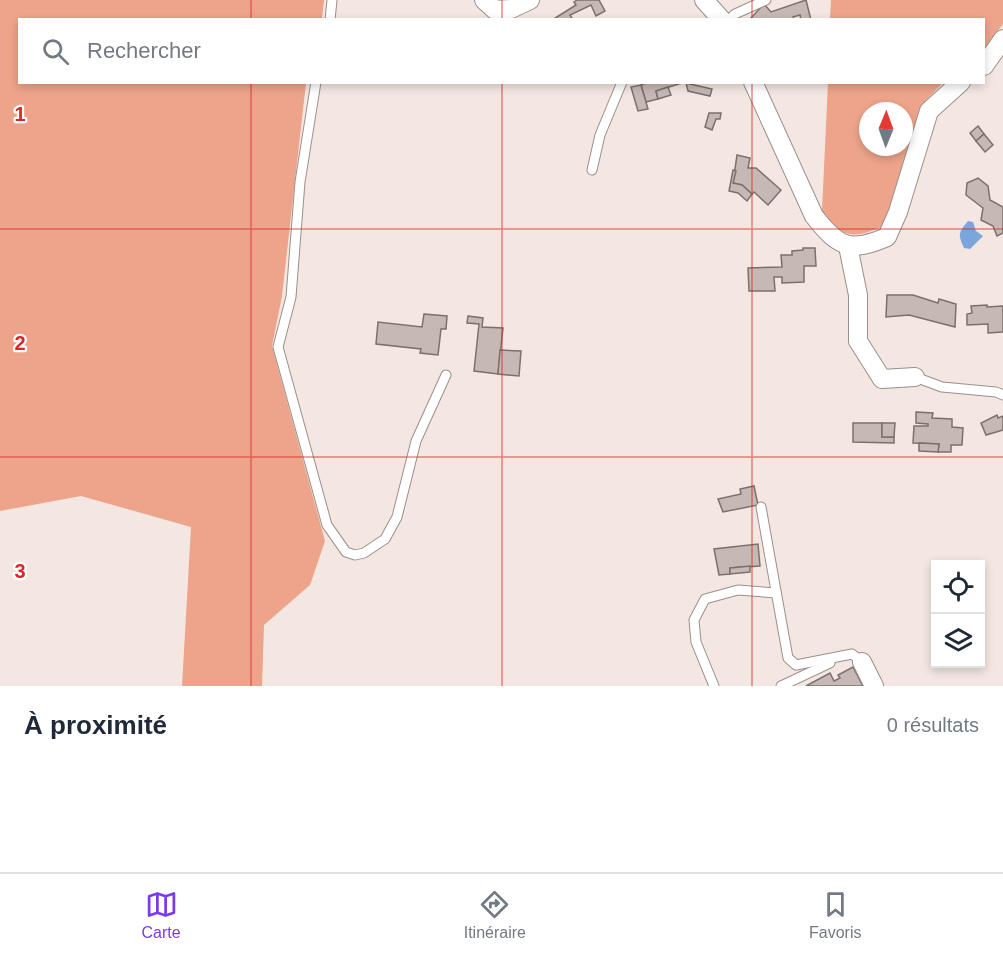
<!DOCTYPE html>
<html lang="fr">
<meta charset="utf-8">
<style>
body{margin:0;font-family:Arial,sans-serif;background:#f2f2f3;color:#1f2937}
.controls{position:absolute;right:18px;bottom:18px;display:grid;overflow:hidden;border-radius:0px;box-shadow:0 3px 9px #0003}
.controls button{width:54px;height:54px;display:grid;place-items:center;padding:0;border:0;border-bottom:2px solid #e0e1e3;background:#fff;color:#1f2937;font:30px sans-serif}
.compass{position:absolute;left:859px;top:102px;width:54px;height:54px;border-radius:50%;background:#fff;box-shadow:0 3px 9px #0003;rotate:1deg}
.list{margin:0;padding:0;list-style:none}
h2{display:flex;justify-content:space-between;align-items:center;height:78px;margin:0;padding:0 24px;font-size:26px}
h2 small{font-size:20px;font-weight:400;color:#747a83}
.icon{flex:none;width:33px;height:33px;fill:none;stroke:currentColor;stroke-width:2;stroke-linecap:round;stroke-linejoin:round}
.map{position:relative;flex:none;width:1003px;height:686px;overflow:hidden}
.search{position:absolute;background:#fff;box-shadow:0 3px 9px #0003;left:18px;right:18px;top:18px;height:66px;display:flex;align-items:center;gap:15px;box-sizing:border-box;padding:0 21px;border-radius:0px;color:#747a83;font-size:22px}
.sheet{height:186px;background:#fff}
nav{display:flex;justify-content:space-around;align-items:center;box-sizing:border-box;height:84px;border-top:2px solid #e0e1e3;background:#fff;font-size:16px;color:#747a83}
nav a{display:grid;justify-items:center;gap:3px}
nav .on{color:#7c3aed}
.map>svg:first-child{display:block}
.forest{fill:#eda48b;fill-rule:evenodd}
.water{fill:#7ba6dd}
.building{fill:#c6b9b5;stroke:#7b706c;stroke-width:1.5}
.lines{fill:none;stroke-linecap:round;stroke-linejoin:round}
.service-casing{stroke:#9b8f8b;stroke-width:11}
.minor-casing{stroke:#9b8f8b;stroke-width:20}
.service{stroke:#fff;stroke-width:9}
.minor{stroke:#fff;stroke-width:18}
.grid{fill:none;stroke:#d62828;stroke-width:1.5;stroke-opacity:0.55}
.grid-label{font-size:20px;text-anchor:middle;font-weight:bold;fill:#d62828;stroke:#fff;stroke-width:4.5;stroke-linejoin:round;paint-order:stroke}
</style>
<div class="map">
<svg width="1003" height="686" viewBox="0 0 1003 686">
<rect width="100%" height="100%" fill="#f4e7e2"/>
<g class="forest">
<polygon points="0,0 324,0 322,19 20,20 20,82 306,83 282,296 272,346 325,541 310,585 264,625 262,686 182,686 191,527 81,496 0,511"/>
<polygon points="831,0 1003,0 1003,24 984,50 984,20 830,19"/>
<path d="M 828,83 L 943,83 L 926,100 L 895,201 L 884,226 C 857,237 851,238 826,224 L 822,210 ZM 868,111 L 904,111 L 904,147 L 868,147 Z"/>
</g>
<path class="water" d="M 968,221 L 973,222 L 976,231 L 983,236 L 970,249 L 964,248 C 958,234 958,233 968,221 Z"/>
<g class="building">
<polygon points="577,0 599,0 605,11 596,16 591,5 570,15 573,20 552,20 576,5 574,2"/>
<polygon points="806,0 811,20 801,20 800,15 793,17 794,20 750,19 764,4 771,12"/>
<polygon points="648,82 685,82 656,91 658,99 646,102 641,85"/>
<polygon points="686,83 712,89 710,96 688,91"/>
<polygon points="641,85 648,109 638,111 631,87"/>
<polygon points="668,87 671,95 658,99 656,91"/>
<polygon points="709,113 721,113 720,119 716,119 712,130 705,127"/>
<polygon points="978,126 984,134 976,141 970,133"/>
<polygon points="984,134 993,145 985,152 976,141"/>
<polygon points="737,155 750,158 748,168 756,168 781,190 768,205 754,192 752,194 742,185 733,183"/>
<polygon points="733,170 736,171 733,183 742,185 752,194 747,201 738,193 729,191"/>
<polygon points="978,178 988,186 990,200 1003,207 1003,233 997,236 993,226 981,220 983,208 966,195 967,183"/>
<polygon points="803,248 815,248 816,266 804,266 804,282 782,283 782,277 774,277 775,291 749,291 748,268 782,267 781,255 792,255 792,251 803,250"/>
<polygon points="887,295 913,295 938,303 939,299 956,304 955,327 909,315 886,317"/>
<polygon points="987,305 987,307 1003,306 1003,332 988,333 988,324 967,325 967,314 972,313 971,306"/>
<polygon points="424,314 447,316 446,329 441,329 438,355 420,353 421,349 376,344 378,322 422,327"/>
<polygon points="468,316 483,318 482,327 503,328 498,374 474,371 479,324 467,323"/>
<polygon points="500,350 521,351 519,376 498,374"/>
<polygon points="916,412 933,413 932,418 952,419 952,427 963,428 962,445 951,445 951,452 938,452 939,444 913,443 914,426 928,426 928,424 916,423"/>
<polygon points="997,415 998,418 1003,416 1003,430 986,435 981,423"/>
<polygon points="853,423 882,423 882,437 894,437 894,443 853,442"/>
<polygon points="882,423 895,423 894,437 882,437"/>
<polygon points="919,443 939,444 938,452 919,451"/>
<polygon points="754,486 758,505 723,512 718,499 741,494 740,489"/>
<polygon points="758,544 760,566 730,568 730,574 719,575 714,549"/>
<polygon points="750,566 750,572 730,574 730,568"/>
<polygon points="853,667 863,686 806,686 830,673 834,681 840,678 838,675"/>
</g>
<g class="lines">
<g class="service-casing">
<g id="service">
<polyline points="330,20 332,0"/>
<polyline points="729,20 735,14 766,0"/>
<polyline points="316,82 300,182 291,297 278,347 327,525 346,552 355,555 364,553 385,539 397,517 416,441 446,375"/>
<polyline points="592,170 600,135 622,82"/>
<polyline points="915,377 942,387 996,392 1003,395"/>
<polyline points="761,507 788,658 796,665 852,654 862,662"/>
<polyline points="714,686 696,642 694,620 705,599 738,590 776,593"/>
<polyline points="781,686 830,663"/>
</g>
</g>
<g class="minor-casing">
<g id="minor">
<polyline points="484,0 495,10 511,9 530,0"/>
<polyline points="704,0 722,20"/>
<polyline points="984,66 1003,39"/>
<path d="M 753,82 L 814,216 C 838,247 850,253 887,237 L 898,212 L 929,111 L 961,82"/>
<polyline points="848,246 858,295 858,341 882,379 915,377"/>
<polyline points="862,662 874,686"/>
</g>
</g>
<use href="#service" class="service"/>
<use href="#minor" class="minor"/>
</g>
<path class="grid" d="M 251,0 L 251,20M 502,0 L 502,20M 752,0 L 752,20M 251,82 L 251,686M 502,82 L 502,686M 752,82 L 752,686M 0,229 L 1003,229M 0,457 L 1003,457"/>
<g class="grid-label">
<text x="20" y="121">1</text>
<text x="20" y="350">2</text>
<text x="20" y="578">3</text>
</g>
</svg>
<div class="controls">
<button><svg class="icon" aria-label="locate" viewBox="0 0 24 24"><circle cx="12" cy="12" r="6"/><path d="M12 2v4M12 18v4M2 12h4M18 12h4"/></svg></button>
<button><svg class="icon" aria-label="layers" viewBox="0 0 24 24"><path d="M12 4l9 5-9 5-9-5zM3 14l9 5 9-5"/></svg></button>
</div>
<svg class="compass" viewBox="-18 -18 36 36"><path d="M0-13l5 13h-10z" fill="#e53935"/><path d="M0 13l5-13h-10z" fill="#747a83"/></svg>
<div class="search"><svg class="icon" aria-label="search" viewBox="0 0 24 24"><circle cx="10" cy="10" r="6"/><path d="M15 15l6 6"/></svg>Rechercher</div>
</div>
<section class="sheet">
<h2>À proximité<small>0 résultats</small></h2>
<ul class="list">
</ul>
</section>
<nav>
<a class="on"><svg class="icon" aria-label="map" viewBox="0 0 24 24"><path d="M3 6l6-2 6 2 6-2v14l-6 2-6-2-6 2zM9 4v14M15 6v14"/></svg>Carte</a>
<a><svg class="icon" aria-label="directions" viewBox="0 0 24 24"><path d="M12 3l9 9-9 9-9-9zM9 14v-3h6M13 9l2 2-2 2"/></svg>Itinéraire</a>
<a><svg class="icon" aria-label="saved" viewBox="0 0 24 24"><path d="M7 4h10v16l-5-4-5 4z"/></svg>Favoris</a>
</nav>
